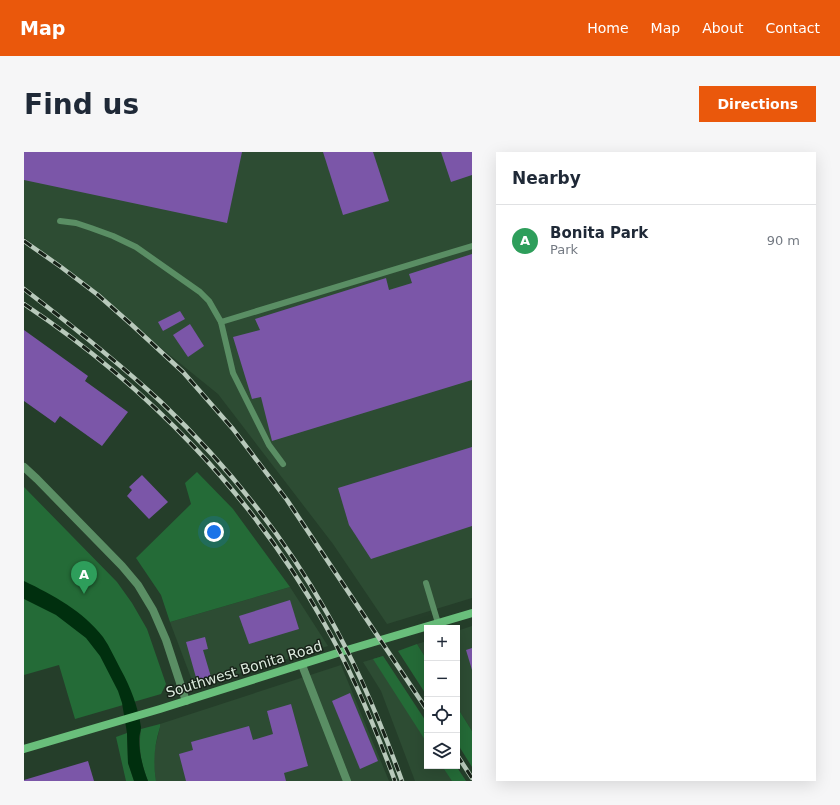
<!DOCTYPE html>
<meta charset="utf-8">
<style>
body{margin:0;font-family:"DejaVu Sans",sans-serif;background:#f6f6f7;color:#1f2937}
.controls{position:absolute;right:12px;bottom:12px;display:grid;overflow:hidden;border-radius:0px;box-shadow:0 4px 16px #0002}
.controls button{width:36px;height:36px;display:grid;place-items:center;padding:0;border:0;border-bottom:1px solid #e0e1e3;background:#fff;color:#1f2937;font:20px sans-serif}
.you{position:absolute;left:190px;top:380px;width:14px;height:14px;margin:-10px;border:3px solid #fff;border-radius:50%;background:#1a73e8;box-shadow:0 0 0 6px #1a73e833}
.badge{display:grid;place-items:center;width:26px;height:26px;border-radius:50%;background:#ea580c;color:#fff;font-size:13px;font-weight:700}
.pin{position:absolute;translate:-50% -33px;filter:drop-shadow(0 1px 2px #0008)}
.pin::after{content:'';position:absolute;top:21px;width:14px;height:12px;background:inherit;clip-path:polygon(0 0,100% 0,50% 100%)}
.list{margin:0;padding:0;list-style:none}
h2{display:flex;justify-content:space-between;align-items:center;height:52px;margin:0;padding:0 16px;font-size:17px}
h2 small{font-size:13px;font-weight:400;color:#747a83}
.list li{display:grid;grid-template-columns:26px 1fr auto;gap:12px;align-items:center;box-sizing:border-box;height:72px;padding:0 16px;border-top:1px solid #e0e1e3}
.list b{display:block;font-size:15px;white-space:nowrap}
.list p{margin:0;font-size:13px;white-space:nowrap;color:#747a83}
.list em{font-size:13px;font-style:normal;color:#747a83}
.icon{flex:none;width:22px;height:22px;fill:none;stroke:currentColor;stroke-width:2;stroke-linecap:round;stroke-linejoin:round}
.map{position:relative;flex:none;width:448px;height:629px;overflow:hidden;border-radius:0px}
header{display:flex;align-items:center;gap:24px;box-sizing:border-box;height:56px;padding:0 20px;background:#ea580c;color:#fff}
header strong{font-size:19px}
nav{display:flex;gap:22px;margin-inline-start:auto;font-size:14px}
.intro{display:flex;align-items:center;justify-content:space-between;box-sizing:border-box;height:96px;padding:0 24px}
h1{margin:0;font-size:28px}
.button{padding:10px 18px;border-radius:0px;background:#ea580c;color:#fff;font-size:14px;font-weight:700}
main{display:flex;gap:24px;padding:0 24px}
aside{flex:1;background:#fff;border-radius:0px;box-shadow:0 4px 16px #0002}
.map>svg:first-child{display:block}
.built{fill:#2d4c33}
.green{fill:#246b37}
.water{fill:#002f0e}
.building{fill:#7b56a8}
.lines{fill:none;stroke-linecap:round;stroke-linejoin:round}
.service{stroke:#5a8e64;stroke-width:6}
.minor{stroke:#5a8e64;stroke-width:8}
.secondary{stroke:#69bf7b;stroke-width:8}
.rail-casing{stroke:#b8c9bb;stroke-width:4.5}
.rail{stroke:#172218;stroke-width:3;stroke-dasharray:9;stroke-linecap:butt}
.labels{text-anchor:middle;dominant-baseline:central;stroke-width:3;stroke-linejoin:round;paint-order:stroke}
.street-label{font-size:14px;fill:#ddecdf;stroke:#172218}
</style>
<header>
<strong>Map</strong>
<nav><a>Home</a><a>Map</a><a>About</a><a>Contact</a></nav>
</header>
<div class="intro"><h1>Find us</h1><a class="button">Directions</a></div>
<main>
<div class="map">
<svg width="448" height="629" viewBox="0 0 448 629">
<rect width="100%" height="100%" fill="#253e2a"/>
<g class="built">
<polygon points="0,0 448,0 448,446 363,472 309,392 194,242 0,85"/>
<polygon points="266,435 304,494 176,534 169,531 146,470"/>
<polygon points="448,474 448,579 433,555 433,479"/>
<polygon points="403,489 403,508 393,492"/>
<polygon points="359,504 403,571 403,614 432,614 442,629 391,629 357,539 339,510"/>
<polygon points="317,513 365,629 132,629 130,615 130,600 136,575 136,572"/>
</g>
<g class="green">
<polygon points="173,320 209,357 266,435 146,470 137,443 112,406 167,352 161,331"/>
<polygon points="0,335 93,430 108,451 123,477 142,532 137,542 51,567 35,513 0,523"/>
<polygon points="393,492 403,508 403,544 374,499"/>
<polygon points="359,504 403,571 403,591 349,507"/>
<polygon points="433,555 448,579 448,615 433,591"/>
<path d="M 136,572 L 136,575 C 130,594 129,610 132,629 L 124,629 C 117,612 114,595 117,577 Z"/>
<polygon points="103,581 104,611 110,629 102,629 92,585"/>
<polygon points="418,614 432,614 442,629 428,629"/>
</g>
<path class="water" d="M 0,429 C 29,443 59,459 79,485 C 86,495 91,507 97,518 C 107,536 114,555 117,575 C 117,579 115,583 115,587 C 115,601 119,616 124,629 L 110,629 L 104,611 L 103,581 L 98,551 L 94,539 L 76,504 L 62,486 L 32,463 L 0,447 Z"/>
<g class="building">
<polygon points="0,0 218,0 203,71 0,28"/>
<polygon points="299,0 349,0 365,49 319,63"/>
<polygon points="417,0 448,0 448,23 427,30"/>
<polygon points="448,102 448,228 248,289 237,245 228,247 209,185 236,178 231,167 362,126 365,138 388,131 385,122"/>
<polygon points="156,159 161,167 139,179 134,170"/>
<polygon points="166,172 180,194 164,205 149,183"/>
<polygon points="0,178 64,224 61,229 104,260 78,294 36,264 31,271 0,249"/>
<polygon points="448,295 448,374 347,407 325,373 314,336"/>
<polygon points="118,323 144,350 125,367 103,344 108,338 105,335"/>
<polygon points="266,448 275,477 225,492 215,464"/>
<polygon points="181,485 184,497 179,498 187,525 173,529 162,490"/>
<polygon points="448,496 448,518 442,498"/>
<polygon points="326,541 354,609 336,617 308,549"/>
<polygon points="267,552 284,614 260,621 262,629 162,629 155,602 169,598 167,590 225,574 229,588 249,582 243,559"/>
<polygon points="64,609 70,629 0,629 0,628"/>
</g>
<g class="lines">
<g class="service">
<polyline points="36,69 52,71 67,76 89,84 112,95 176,140 185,149 197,170 448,94"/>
<polyline points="197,170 209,221 245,293 259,312"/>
<polyline points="402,431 414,471"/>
</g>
<g class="minor">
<polyline points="0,315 13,327 98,414 114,433 129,458 142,488 162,549"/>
<polyline points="278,513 323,629"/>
</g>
<polyline class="secondary" points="0,597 136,557 323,498 448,461"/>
<g class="rail-casing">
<g id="rail">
<polyline points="0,89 37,115 74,143 108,173 159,220 209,277 263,348 403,558"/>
<path d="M 0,137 C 47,173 94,210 137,250 C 202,312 259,383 303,461 C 334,515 357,571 378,629"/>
<path d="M 0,152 C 123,234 228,342 300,471 C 329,521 351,575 371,629"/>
<polyline points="433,603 448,626"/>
</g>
</g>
<use href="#rail" class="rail"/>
</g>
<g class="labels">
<g class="street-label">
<text transform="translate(220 517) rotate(-17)">Southwest Bonita Road</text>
</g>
</g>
</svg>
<div class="controls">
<button>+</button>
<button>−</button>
<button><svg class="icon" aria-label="locate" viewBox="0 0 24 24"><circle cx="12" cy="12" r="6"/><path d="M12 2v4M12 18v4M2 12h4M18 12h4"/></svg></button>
<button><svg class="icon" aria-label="layers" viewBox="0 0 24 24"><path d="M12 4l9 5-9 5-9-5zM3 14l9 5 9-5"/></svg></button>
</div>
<div class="you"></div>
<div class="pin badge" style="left:60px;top:442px;background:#2e9e5b">A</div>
</div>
<aside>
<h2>Nearby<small></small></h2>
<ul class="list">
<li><span class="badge" style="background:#2e9e5b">A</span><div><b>Bonita Park</b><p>Park</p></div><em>90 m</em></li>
</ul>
</aside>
</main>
